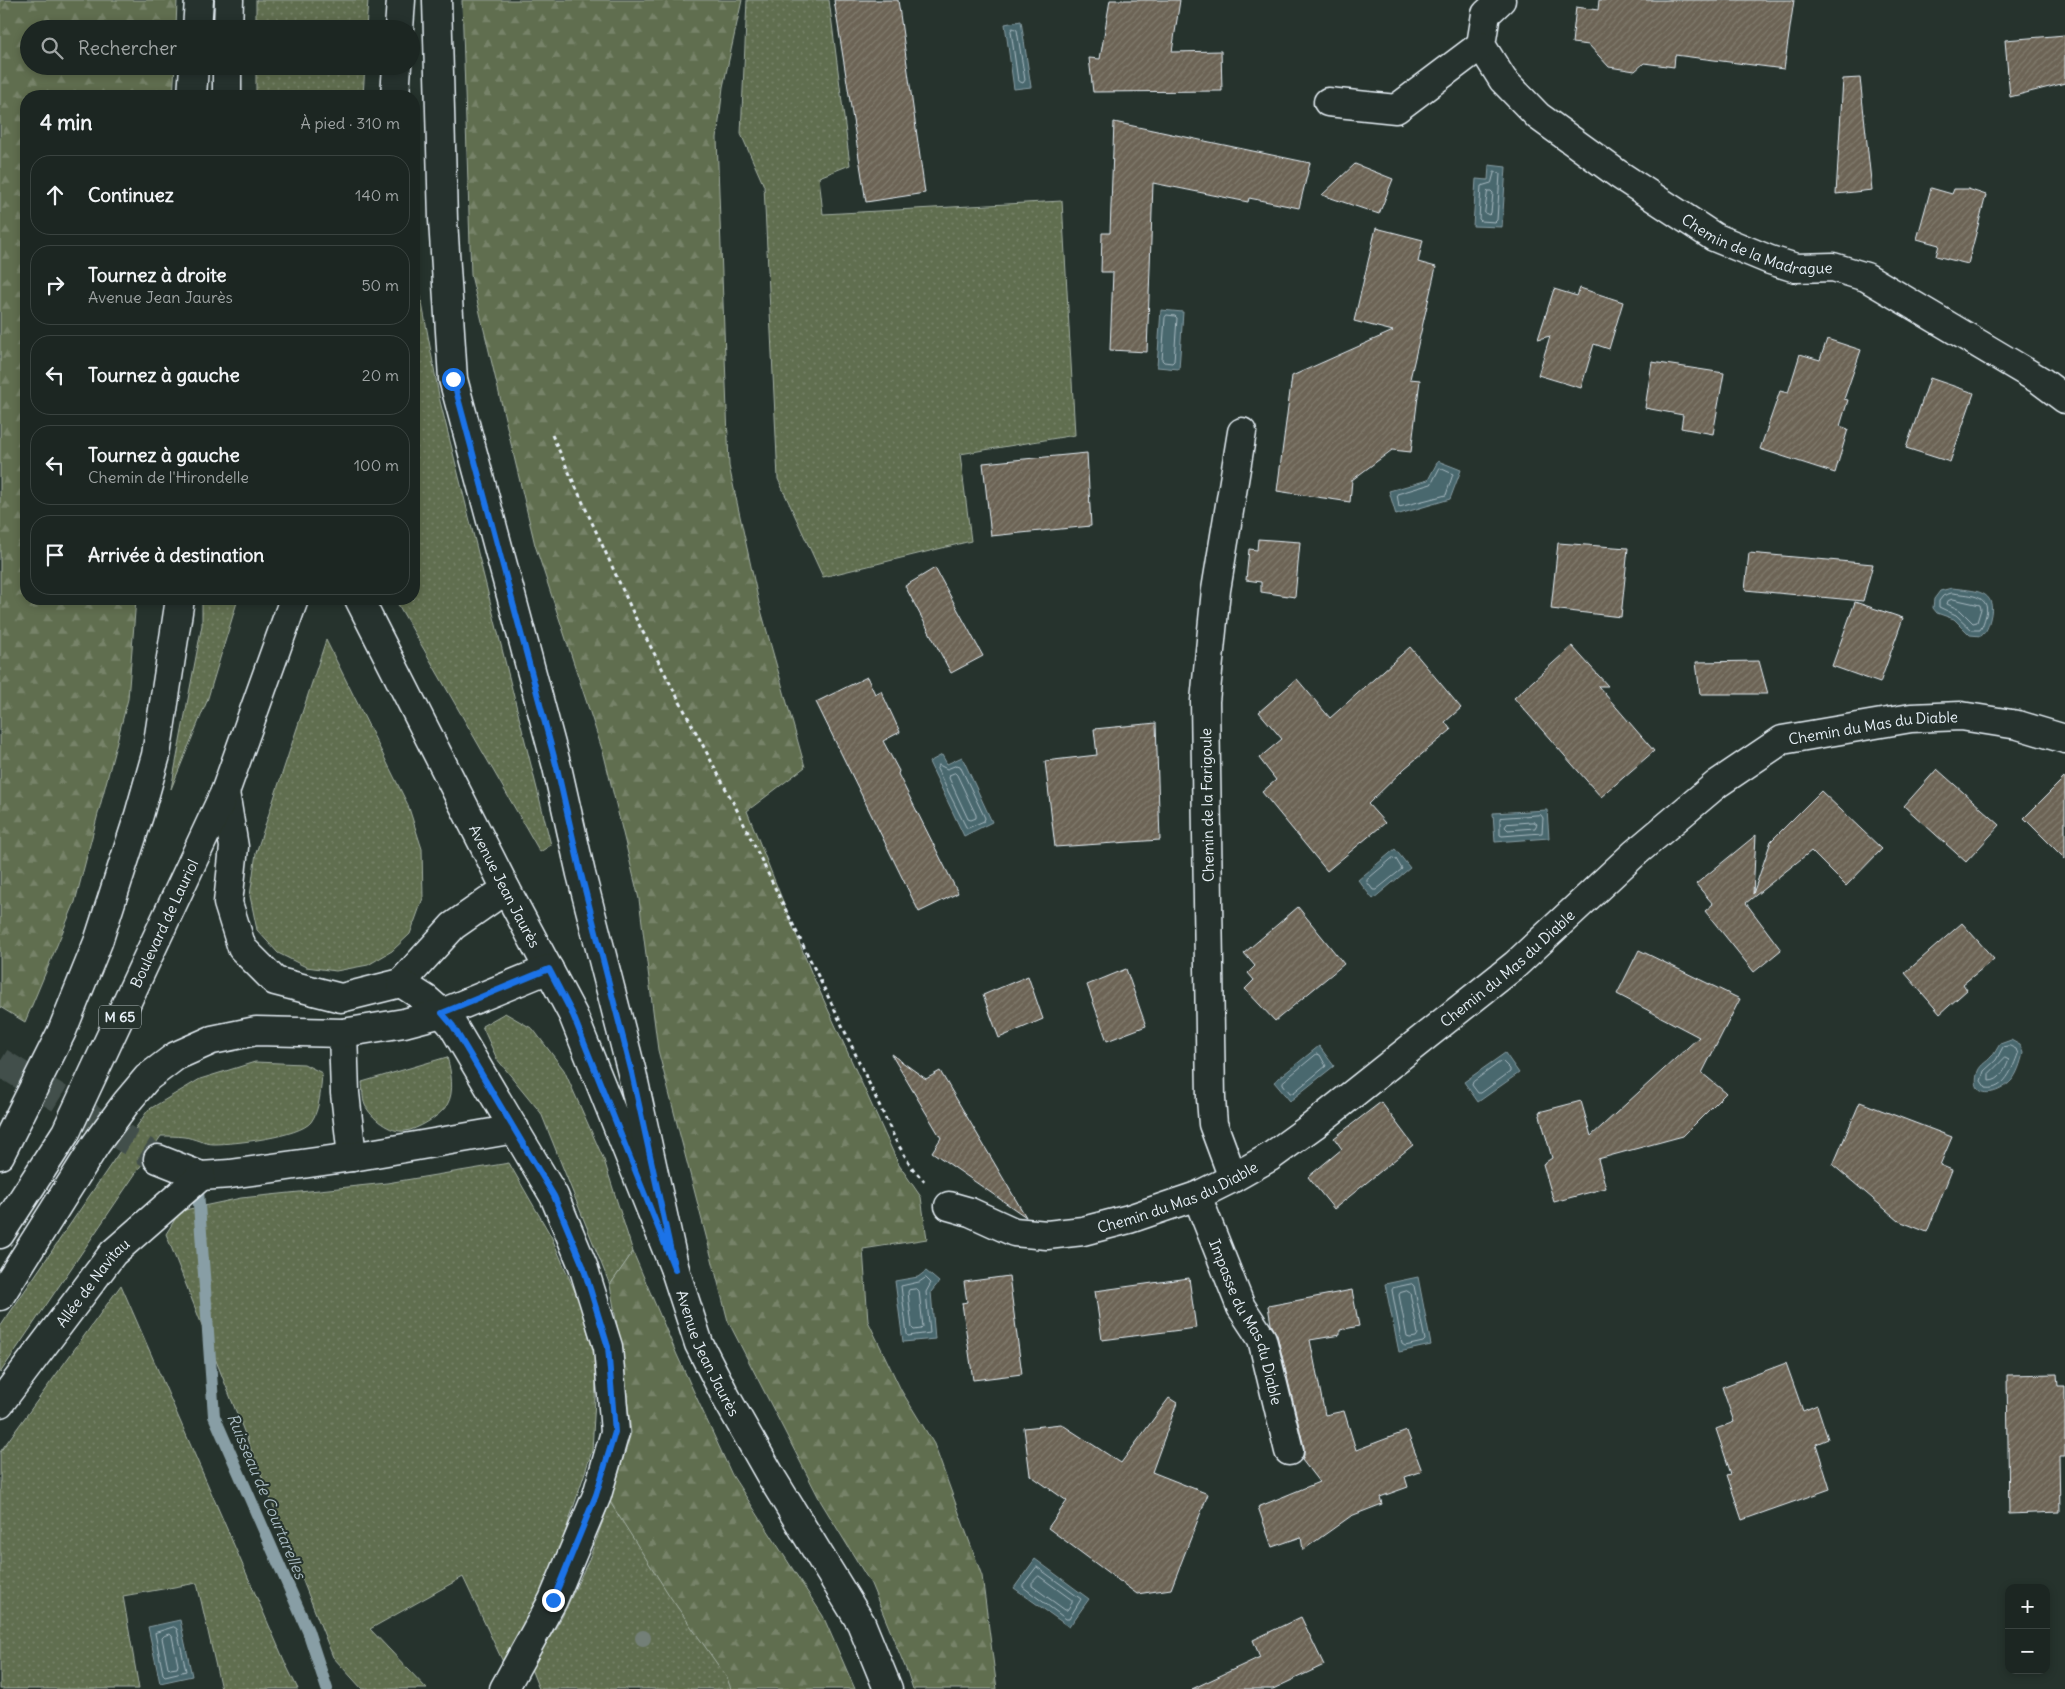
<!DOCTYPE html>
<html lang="fr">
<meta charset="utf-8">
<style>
body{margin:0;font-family:Delius,sans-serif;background:#252e2a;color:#f1f3f6}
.controls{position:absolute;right:15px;bottom:15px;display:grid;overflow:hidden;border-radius:10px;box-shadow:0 2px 8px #0003}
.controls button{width:45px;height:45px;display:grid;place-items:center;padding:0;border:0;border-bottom:1px solid #3a4340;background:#1c2622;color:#f1f3f6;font:25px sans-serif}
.stop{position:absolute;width:15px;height:15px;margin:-11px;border:4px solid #1a73e8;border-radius:50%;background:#fff}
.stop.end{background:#1a73e8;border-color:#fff;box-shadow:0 1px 5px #0008}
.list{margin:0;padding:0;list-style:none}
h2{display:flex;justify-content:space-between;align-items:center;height:65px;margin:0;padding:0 20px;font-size:21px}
h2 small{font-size:16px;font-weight:400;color:#a0a5a5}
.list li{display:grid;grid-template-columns:32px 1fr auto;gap:15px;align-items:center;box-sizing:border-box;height:80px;margin:0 10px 10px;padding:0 10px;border:1px solid #3a4340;border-radius:20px}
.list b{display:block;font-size:19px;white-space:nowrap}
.list p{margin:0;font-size:16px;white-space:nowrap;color:#a0a5a5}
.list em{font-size:16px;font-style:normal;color:#a0a5a5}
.icon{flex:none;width:28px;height:28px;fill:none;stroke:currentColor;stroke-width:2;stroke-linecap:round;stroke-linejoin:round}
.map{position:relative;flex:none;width:2065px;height:1689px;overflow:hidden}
.search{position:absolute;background:#1c2622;box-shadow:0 2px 8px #0003;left:20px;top:20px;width:400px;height:55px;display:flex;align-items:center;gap:12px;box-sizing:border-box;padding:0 18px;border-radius:28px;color:#a0a5a5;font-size:19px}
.panel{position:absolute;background:#1c2622;box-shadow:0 2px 8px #0003;left:20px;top:90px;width:400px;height:515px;border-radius:20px}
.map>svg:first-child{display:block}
.grass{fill:url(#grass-dots);stroke:#a4b0a4}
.forest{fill:url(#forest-firs);stroke:#a4b0a4}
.water{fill:#48676e;stroke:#889ea5}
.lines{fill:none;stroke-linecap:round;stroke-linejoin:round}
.shore{stroke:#a8bac1;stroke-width:1}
.stream{stroke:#889ea5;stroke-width:12}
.building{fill:url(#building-hatch);stroke:#e8f1f8}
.minor-tunnel{stroke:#43504b;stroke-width:28;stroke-dasharray:28 14;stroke-linecap:butt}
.minor-casing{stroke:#e8f1f8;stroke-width:31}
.secondary-casing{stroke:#e8f1f8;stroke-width:31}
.primary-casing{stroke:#e8f1f8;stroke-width:31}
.path{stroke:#e8f1f8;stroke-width:3;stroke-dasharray:4 4;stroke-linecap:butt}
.minor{stroke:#26332d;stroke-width:28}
.secondary{stroke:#26332d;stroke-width:28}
.primary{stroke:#26332d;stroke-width:28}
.tree{fill:#737f77}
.route{stroke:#1a73e8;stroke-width:6}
.labels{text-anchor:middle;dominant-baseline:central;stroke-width:4;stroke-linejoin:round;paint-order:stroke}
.shield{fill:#26332d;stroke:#aeb8bb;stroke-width:1}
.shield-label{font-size:14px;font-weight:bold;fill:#e8f1f8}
.street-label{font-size:15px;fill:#e8f1f8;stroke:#26332d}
.water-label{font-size:16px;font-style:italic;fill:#a8bac1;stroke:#26332d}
</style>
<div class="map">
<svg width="2065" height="1689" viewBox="0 0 2065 1689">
<defs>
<pattern id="grass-dots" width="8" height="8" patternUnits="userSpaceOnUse" patternTransform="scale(1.25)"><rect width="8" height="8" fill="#606e4f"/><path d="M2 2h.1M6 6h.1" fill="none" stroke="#778369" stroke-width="1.8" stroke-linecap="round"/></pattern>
<pattern id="forest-firs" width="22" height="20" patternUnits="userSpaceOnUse" patternTransform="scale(1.25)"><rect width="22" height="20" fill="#606e4f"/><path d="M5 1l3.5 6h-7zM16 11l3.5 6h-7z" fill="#778369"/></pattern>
<pattern id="building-hatch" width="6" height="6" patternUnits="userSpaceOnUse" patternTransform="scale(1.25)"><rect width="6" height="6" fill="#6c6455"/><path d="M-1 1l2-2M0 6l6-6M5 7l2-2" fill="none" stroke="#817b6e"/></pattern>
</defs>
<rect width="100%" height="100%" fill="#26332d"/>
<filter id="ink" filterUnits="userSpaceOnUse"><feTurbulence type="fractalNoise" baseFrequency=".02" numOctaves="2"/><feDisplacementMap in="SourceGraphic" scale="10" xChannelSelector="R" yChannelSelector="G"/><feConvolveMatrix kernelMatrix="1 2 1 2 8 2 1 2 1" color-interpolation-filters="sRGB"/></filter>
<g filter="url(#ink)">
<g class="grass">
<polygon points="256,0 368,0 366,29 256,29"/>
<polygon points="747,0 829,0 850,165 819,177 823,214 1062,201 1075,435 960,454 971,541 823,577 778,479 764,186 741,134"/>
<polygon points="256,66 365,66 363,96 256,96"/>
<polygon points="415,265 440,401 551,845 540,852 395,599 414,599"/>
<polygon points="202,599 238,599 207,701 171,789 202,625"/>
<polygon points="326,640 408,805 422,849 423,898 410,934 392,951 368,965 336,971 306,967 278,953 257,930 250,896 256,853"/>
<polygon points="505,1013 533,1029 564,1070 604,1160 633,1252 610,1285 541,1113 497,1059 482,1026"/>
<path d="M 447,1057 C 451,1071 455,1092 447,1105 C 440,1116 417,1130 405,1131 C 390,1133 371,1118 365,1105 C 362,1098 363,1089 362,1082 Z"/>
<path d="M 255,1062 L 304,1064 L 322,1073 C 321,1087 320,1110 311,1122 C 299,1137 234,1144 214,1144 C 204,1144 194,1138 184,1137 C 177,1136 169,1136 161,1136 L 0,1373 L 0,1327 L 148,1110 L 200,1079 Z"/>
<polygon points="509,1163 551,1236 579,1301 597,1365 592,1451 553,1569 504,1664 463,1577 370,1629 427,1689 362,1689 333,1657 166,1234 180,1211 241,1198 387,1183"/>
<polygon points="121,1285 287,1667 298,1689 221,1689 197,1583 123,1596 139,1689 0,1689 0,1452"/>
<polygon points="617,1482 747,1689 539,1689 531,1669 562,1617 589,1559"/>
</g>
<g class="forest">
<polygon points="0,0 177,0 176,29 29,29 29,66 175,66 173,96 26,96 26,599 136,599 128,699 75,902 25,1022 0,1007"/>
<polygon points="462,0 742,0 723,87 717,138 729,466 759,603 805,767 747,811 811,972 899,1165 921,1197 927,1239 863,1249 868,1321 901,1390 934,1444 982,1576 997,1689 913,1689 908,1674 871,1584 821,1502 728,1321 658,1050 639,899 604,755 535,545 471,275"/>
<polygon points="633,1252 677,1355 732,1475 823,1616 855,1689 731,1689 727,1678 671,1598 610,1502 631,1433 622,1355 610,1285"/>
</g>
<g class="water">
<polygon points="1021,21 1031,87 1014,89 1005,24"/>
<polygon points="1489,165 1506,167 1502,227 1473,226 1476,179 1488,180"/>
<polygon points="1161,310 1183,312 1179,369 1157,367"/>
<polygon points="1438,461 1461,470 1450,499 1396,515 1389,491 1428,480"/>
<path d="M 1952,588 C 1974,591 1998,589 1990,619 C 1988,627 1987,631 1981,636 L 1970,635 L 1954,619 L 1937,613 L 1933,608 L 1934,599 L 1940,591 Z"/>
<polygon points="942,755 947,764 962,757 992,822 964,836 929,762"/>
<polygon points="1547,810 1549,838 1495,842 1493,813"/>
<polygon points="1395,849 1410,868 1373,899 1358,880"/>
<path d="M 2011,1040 L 2020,1045 L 2023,1053 C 2021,1062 2017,1075 2011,1081 C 1996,1097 1969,1099 1978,1071 C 1981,1064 1987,1062 1991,1057 C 1995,1054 1997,1048 2000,1044 Z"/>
<polygon points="1319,1046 1334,1066 1290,1101 1274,1082"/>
<polygon points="1505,1053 1519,1073 1478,1102 1464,1082"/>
<polygon points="926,1271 939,1282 931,1292 935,1339 903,1342 895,1281 918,1277"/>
<polygon points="1418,1277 1431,1345 1399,1352 1385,1284"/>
<polygon points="1035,1559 1089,1599 1069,1627 1014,1588"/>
<polygon points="180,1620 192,1676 160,1683 148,1627"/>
</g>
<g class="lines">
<g class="shore">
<polygon points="1013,28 1017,30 1025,80 1023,83 1018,81 1011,31"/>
<polygon points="1495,171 1500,174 1497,220 1495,222 1481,221 1479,219 1481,186 1491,183"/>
<polygon points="1488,191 1491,191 1493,193 1491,213 1489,215 1485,213"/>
<polygon points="1167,315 1175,316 1177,318 1174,361 1172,363 1164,362 1162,360 1165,318"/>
<polygon points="1440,468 1453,474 1446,495 1399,507 1397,494 1431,484"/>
<path d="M 1952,593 C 1967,595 1991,594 1986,615 C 1984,621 1983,626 1980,630 L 1972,630 L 1956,615 L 1939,607 L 1939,601 L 1943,596 Z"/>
<polygon points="1953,599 1980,605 1981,609 1977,622 1973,623 1960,610 1947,604 1948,601"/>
<polygon points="939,765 947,769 957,765 960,766 985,818 984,821 968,828 966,827 937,769"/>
<polygon points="955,773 957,775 976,815 976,818 971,820 968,819 949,778 950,775"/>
<polygon points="1541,815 1543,818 1542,833 1502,836 1500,835 1500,818"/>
<polygon points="1534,822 1537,824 1535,828 1508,830 1505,827 1507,824"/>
<polygon points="1393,858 1396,859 1402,869 1376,890 1373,890 1367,882 1367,880"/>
<path d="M 2010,1046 L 2016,1049 L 2018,1054 C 2013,1068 2004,1091 1986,1088 L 1981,1081 L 1984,1071 L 1996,1060 L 2003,1047 Z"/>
<polygon points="1317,1054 1320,1055 1326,1066 1293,1093 1290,1093 1283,1084 1283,1082"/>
<path d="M 2005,1058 L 2009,1060 C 2005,1070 2000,1081 1989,1081 L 1989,1074 Z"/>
<polygon points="1502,1061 1510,1069 1510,1072 1481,1093 1478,1093 1472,1085 1473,1082"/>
<polygon points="926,1278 931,1283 926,1292 930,1333 908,1336 907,1334 901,1286 919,1282"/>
<polygon points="1412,1284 1414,1286 1425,1340 1423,1342 1405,1346 1402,1344 1392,1290 1393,1288"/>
<polygon points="917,1289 919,1291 923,1327 921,1329 914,1330 912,1328 908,1292 909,1290"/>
<polygon points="1407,1291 1410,1293 1418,1334 1416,1337 1410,1338 1407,1337 1399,1295 1400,1293"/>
<polygon points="1037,1567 1081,1599 1069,1619 1066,1619 1023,1587 1023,1585"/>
<polygon points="1039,1576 1072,1600 1072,1603 1067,1610 1065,1610 1032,1586 1032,1583"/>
<polygon points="174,1627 177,1629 186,1671 165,1676 163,1674 155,1633"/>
<polygon points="170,1634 172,1636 178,1665 177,1668 170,1669 168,1667 162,1638 164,1636"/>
</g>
<polyline class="stream" points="198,1190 214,1416 308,1631 327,1689"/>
</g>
<g class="building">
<polygon points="834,0 898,0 925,193 866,202"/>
<polygon points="1110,0 1180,0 1172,52 1221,51 1222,91 1093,92 1089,58 1100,59"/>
<polygon points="1599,0 1794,0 1784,69 1675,55 1674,67 1644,63 1635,71 1609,67 1589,45 1572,43 1576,7 1598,10"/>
<polygon points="2065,35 2065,83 2010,97 2005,40"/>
<polygon points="1860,78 1872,190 1836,194 1843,79"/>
<polygon points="1114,122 1310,163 1299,208 1249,198 1248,202 1153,183 1147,352 1110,350 1113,272 1101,272 1102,233 1110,233"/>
<polygon points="1355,164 1393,179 1379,214 1322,195"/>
<polygon points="1931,188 1952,194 1954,189 1968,189 1986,195 1968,264 1936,256 1939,245 1917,239"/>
<polygon points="1376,228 1423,240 1418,262 1436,267 1410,379 1420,380 1411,452 1392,450 1352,480 1350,502 1277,491 1292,376 1393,331 1354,321"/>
<polygon points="1580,288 1623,302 1609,349 1594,344 1581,388 1538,375 1550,336 1538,339 1554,289 1577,296"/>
<polygon points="1827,339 1861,350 1844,399 1848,400 1840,426 1848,429 1835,473 1760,449 1780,391 1788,393 1800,354 1820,360"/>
<polygon points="1652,362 1724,373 1713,434 1681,428 1683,415 1645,408"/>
<polygon points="1930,378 1974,393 1950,462 1906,448"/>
<polygon points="1087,453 1091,526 991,536 983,463"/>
<polygon points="1258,539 1300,542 1295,597 1261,592 1261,582 1246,580 1249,549 1257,550"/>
<polygon points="1558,543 1628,548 1621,617 1551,609"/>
<polygon points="1749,553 1873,564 1863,601 1745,590"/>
<polygon points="935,568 983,656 951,673 905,586"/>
<polygon points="1855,602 1903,618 1880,683 1832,666"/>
<polygon points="1572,646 1608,686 1598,686 1654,751 1601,797 1514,698"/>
<polygon points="1410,647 1461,708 1445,722 1451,730 1405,768 1368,804 1385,823 1327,871 1262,792 1276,780 1259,758 1282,739 1259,712 1297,679 1330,718"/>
<polygon points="1759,661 1768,694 1700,694 1696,662"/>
<polygon points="867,677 875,694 881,691 900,732 883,741 899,771 898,774 958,893 919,912 816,702"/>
<polygon points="1156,723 1160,840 1055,847 1045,761 1097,755 1094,729"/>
<polygon points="1937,769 2000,825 1966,862 1904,806"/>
<polygon points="2065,777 2065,859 2024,818"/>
<polygon points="1821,791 1882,849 1846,886 1811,851 1746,903 1781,950 1754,972 1705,911 1713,904 1696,884 1756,835 1753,894 1771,841"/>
<polygon points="1298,907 1344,964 1275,1021 1245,989 1254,980 1248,973 1255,966 1244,953"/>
<polygon points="1962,923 1994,959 1963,984 1967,990 1940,1014 1905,973"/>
<polygon points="1639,950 1740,999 1702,1073 1726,1093 1683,1136 1598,1159 1606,1188 1554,1202 1543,1164 1552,1158 1539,1112 1581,1101 1591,1136 1699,1037 1617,994"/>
<polygon points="1126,969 1146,1026 1107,1041 1087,985"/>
<polygon points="1028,976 1043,1019 999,1038 983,995"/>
<polygon points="891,1054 926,1079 940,1071 1026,1217 932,1152 941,1138"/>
<polygon points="1381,1102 1413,1145 1334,1209 1308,1177 1342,1149 1334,1138"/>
<polygon points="1860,1102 1952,1137 1940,1165 1952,1170 1927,1232 1899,1221 1833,1165"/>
<polygon points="1009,1276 1022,1374 973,1380 962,1303 967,1302 964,1282"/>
<polygon points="1189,1278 1196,1328 1102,1340 1095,1291"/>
<polygon points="1352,1290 1359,1326 1340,1330 1340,1335 1310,1340 1325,1415 1344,1411 1356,1450 1407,1431 1422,1471 1405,1477 1408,1487 1380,1497 1382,1504 1351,1516 1303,1550 1301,1537 1272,1547 1258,1507 1319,1482 1302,1460 1304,1455 1304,1447 1277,1335 1271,1324 1268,1306"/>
<polygon points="1786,1363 1803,1411 1817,1405 1828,1439 1816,1444 1830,1489 1742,1520 1727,1475 1731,1474 1716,1429 1734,1422 1722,1387"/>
<polygon points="2057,1374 2058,1386 2065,1386 2065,1456 2059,1456 2060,1512 2009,1514 2007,1375"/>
<polygon points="1169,1398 1177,1403 1152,1472 1208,1494 1171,1589 1137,1594 1048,1528 1067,1501 1030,1475 1024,1428 1061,1424 1121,1463"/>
<polygon points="1301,1617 1324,1665 1273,1689 1192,1689 1260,1657 1253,1640"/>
</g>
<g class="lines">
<polyline class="minor-tunnel" points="0,1062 158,1159"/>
<g class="minor-casing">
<g id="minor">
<path id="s1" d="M 1501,0 L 1486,14 L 1481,45 L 1503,80 L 1538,116 L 1618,174 L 1714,237 L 1770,260 L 1796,268 L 1833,267 L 1866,277 L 2041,381 L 2065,399"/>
<polyline points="1328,102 1396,109 1481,45"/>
<polyline points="442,1013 453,1026 554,1196 583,1266 608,1347 615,1432 597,1495 553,1600 504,1689"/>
<polyline points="343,1033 345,1093 352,1157"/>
<polyline points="158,1159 201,1176 230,1174 352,1157 515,1129"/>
<polyline points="1233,1178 1213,1124 1211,1099 1205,701 1216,590 1242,432"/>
<path id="s2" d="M 1197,1196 L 1241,1307 L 1262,1339 L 1289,1451"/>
<path id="s3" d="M 949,1206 L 970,1212 L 1014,1232 L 1047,1235 L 1083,1231 L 1129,1219 L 1197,1196 L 1233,1178 L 1270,1157 L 1314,1125 L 1515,965 L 1634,854 L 1717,784 L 1782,740 L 1911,718 L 1961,716 L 2018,725 L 2065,739"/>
<path id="s4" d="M 0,1403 L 113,1253 L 201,1176"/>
</g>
</g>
<g class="secondary-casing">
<g id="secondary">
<polyline points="228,29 229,0"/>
<polyline points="227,96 227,66"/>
<path id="s5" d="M 359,599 L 506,889 L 573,1015 L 675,1270 L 699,1344 L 727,1399 L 772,1478 L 861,1623 L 888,1689"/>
</g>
</g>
<g class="primary-casing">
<g id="primary">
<polyline points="437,0 443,220 453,379 557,767 581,874 632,1073 675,1270"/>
<polyline points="197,29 199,0"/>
<polyline points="399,29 401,0"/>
<polyline points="192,96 194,66"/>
<polyline points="395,96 397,66"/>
<polyline points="225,792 234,847 228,903 242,948 275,981 341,998 401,983 453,926 506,889"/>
<polyline points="401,983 426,999 442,1013"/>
<polyline points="0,1155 62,1031 98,942 139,815 156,755 180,599"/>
<path id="s6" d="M 0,1234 L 66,1132 L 225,792 L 294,599"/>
<polyline points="0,1296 96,1144 126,1103 147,1078 176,1056 212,1040 256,1031 343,1033 404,1023 442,1013 549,969"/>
</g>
</g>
<polyline class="path" points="552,435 636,619 736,808 840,1021 896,1141 913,1169 924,1181"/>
<use href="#minor" class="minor"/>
<use href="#secondary" class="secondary"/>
<use href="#primary" class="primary"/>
</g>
<circle class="tree" cx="643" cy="1638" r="8"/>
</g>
<g class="lines" filter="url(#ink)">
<polyline class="route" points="453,379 557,768 581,874 632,1073 675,1270 573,1015 549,969 442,1013 453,1026 554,1196 583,1266 608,1347 615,1432 596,1495 553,1600"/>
</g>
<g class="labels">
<rect class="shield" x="99" y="1005.5" width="42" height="23" rx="4"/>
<g class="shield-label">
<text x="120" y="1017">M 65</text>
</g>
<g class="street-label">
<text stroke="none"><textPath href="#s1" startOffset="401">Chemin de la Madrague</textPath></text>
<text stroke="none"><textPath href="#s3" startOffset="1095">Chemin du Mas du Diable</textPath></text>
<text transform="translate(1207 805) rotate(-91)">Chemin de la Farigoule</text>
<text stroke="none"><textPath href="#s5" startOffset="322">Avenue Jean Jaurès</textPath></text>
<text stroke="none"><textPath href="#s6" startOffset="352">Boulevard de Lauriol</textPath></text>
<text stroke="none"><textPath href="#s3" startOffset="645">Chemin du Mas du Diable</textPath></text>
<text stroke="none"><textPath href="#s3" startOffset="240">Chemin du Mas du Diable</textPath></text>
<text stroke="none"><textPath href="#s4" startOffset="152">Allée de Navitau</textPath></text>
<text stroke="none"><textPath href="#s2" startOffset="136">Impasse du Mas du Diable</textPath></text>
<text stroke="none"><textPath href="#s5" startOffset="832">Avenue Jean Jaurès</textPath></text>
</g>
<g class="water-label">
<text transform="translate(267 1496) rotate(67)">Ruisseau de Courtarelles</text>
</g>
</g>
</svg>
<div class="controls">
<button>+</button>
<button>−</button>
</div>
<div class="stop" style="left:453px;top:379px"></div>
<div class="stop end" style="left:553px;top:1600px"></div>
<div class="search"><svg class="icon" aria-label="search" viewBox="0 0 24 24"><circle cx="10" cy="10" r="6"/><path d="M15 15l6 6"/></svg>Rechercher</div>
<section class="panel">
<h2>4 min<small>À pied · 310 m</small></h2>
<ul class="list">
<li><svg class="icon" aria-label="ahead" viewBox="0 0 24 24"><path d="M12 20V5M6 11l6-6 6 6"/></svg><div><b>Continuez</b></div><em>140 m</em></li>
<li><svg class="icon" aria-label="right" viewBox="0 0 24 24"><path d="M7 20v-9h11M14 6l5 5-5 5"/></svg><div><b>Tournez à droite</b><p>Avenue Jean Jaurès</p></div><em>50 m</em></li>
<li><svg class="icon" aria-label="left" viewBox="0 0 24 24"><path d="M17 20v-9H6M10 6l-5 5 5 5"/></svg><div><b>Tournez à gauche</b></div><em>20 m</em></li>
<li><svg class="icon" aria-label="left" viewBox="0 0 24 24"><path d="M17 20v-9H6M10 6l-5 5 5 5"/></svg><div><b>Tournez à gauche</b><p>Chemin de l'Hirondelle</p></div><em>100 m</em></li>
<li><svg class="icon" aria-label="arrive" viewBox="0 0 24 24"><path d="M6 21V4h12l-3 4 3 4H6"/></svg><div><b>Arrivée à destination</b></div></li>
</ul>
</section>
</div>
